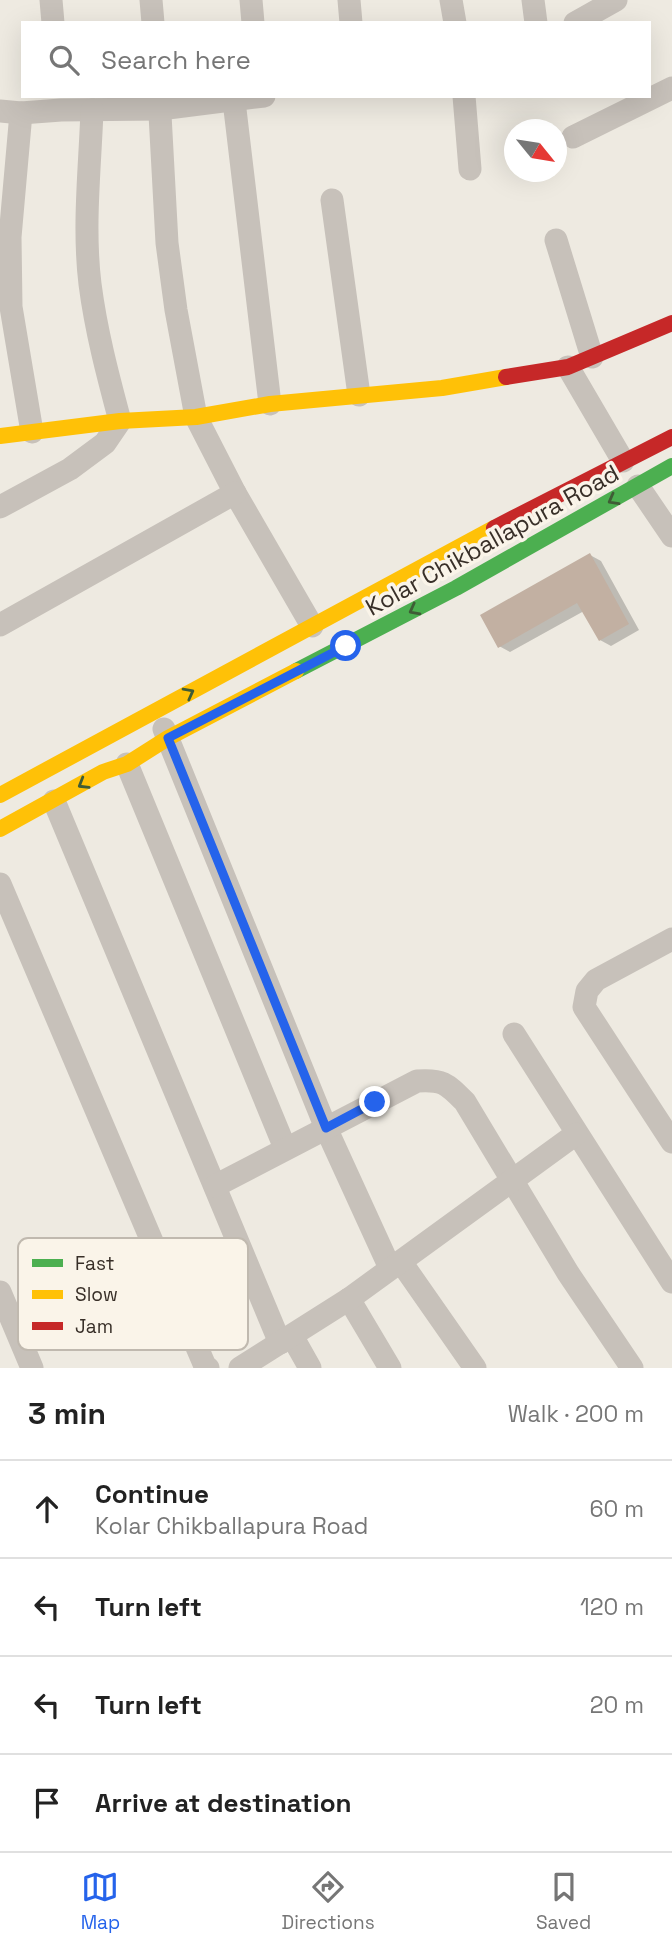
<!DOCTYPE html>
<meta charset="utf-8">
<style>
body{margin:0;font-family:"Space Grotesk",sans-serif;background:#f2f2f2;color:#222}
.compass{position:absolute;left:504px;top:119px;width:63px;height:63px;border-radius:50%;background:#fff;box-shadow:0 7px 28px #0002;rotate:120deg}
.stop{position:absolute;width:21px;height:21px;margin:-16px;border:5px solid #2563eb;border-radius:50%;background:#fff}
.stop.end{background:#2563eb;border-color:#fff;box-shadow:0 2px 7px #0008}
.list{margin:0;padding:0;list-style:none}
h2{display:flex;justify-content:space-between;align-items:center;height:91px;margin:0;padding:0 28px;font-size:30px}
h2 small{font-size:23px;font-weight:400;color:#767676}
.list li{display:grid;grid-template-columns:46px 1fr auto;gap:21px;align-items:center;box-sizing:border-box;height:98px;padding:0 28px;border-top:2px solid #e0e0e0}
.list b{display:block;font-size:26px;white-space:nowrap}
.list p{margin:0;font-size:23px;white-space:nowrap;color:#767676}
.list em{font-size:23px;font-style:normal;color:#767676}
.icon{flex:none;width:38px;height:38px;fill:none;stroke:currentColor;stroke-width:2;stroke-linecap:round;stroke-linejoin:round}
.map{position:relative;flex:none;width:672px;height:1368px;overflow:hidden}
.search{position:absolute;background:#fff;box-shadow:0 7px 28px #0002;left:21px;right:21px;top:21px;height:77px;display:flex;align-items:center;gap:18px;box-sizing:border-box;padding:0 24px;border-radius:0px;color:#767676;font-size:26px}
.sheet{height:483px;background:#fff}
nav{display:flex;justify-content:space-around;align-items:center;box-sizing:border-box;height:98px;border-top:2px solid #e0e0e0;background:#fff;font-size:19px;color:#767676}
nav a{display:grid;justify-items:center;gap:4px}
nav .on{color:#2563eb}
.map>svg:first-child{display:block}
.shadow{fill:#0003}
.building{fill:#c2b0a2}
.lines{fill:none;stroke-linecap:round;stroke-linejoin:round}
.street{stroke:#c7c1ba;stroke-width:23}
.fast{stroke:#4caf50;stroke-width:16}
.slow{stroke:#ffc107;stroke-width:16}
.jam{stroke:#c62828;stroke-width:16}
.oneway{stroke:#3f5c36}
.route{stroke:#2563eb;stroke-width:9}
.labels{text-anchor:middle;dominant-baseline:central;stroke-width:7;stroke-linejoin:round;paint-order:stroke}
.street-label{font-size:24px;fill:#382f28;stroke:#faf4e9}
.key{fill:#faf4e9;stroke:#c0b9af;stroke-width:2}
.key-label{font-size:19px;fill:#382f28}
</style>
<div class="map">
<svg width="672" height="1368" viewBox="0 0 672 1368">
<rect width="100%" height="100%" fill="#eeeae1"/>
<polygon class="shadow" points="590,555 601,561 639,630 611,646 600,640 584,611 510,652 499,646"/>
<polygon class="building" points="590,553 629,624 599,641 577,603 498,648 480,615"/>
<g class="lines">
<g class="street">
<polyline points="51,0 53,23"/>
<polyline points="151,0 153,23"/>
<polyline points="251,0 253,23"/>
<polyline points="349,0 351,23"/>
<polyline points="451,0 455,23"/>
<polyline points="533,0 536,23"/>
<polyline points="575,23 616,0"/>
<polyline points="159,96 167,243 176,310 196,417 235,493 312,626"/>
<polyline points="464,96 470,169"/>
<polyline points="234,101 270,404"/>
<polyline points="0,111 21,113 61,110 160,109 264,96"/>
<polyline points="21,113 10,237 11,307 32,432"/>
<polyline points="573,137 672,88"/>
<polyline points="332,200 359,395"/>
<polyline points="556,240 592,357"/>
<polyline points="568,367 623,461"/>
<polyline points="638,486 672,536"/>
<path d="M 0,507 L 70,469 L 105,443 L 120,421 C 108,376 96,331 90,284 C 83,227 90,167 92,110"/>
<polyline points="0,625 235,493"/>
<polyline points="164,729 326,1128 390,1268"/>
<polyline points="127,764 285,1148"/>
<polyline points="54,801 280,1343"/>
<polyline points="0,884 205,1366 208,1368"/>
<polyline points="672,939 596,980 587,991 584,1007 672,1142"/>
<polyline points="514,1034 672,1282"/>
<path d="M 215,1186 L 417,1081 C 443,1079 447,1084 465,1102 L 568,1273 L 632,1368"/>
<polyline points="401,1262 475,1368"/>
<polyline points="0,1292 32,1368"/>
<polyline points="349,1299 390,1368"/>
<polyline points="292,1336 310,1368"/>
<polyline points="240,1368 349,1299 576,1134"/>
</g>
<polyline class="fast" points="296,671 456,588 672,466"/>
<g class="slow">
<polyline points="0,436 120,421 196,417 270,404 442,388 506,377"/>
<polyline points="0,795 494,528"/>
<polyline points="0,829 103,772 127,764 168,738 296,671"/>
</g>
<g class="jam">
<polyline points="506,377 568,367 672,323"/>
<polyline points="494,528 672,437"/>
</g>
</g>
<defs><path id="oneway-chevron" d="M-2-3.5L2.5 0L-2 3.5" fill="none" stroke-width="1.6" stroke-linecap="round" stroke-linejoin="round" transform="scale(1.75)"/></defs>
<g class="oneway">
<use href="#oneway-chevron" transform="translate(613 500) rotate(151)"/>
<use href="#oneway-chevron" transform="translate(414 610) rotate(152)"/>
<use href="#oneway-chevron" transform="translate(189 693) rotate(-28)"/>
<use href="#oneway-chevron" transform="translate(83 784) rotate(149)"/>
</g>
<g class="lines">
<polyline class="route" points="346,646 168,738 326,1128 375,1102"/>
</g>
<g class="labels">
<g class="street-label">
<text transform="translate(492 540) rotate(-29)">Kolar Chikballapura Road</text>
</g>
</g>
<rect x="18" y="1238" width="230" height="112" rx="10" class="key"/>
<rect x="32" y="1259" width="31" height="8" fill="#4caf50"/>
<rect x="32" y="1290" width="31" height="9" fill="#ffc107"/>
<rect x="32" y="1322" width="31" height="8" fill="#c62828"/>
<g class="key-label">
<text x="75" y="1270">Fast</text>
<text x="75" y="1301">Slow</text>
<text x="75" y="1333">Jam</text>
</g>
</svg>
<svg class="compass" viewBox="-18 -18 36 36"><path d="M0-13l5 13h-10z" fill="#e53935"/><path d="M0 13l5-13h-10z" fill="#767676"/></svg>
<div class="stop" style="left:346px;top:646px"></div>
<div class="stop end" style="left:375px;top:1102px"></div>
<div class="search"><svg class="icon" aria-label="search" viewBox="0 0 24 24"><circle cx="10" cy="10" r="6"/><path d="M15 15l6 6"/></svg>Search here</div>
</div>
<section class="sheet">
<h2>3 min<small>Walk · 200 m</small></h2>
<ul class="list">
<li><svg class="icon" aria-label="ahead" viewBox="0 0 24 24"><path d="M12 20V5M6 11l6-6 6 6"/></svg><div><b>Continue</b><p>Kolar Chikballapura Road</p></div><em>60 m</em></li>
<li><svg class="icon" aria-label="left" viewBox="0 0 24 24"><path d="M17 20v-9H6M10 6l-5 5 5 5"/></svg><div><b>Turn left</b></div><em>120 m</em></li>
<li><svg class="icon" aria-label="left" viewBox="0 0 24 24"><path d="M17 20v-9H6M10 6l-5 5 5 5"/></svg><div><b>Turn left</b></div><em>20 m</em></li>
<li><svg class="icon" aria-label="arrive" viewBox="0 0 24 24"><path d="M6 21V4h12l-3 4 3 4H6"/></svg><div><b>Arrive at destination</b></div></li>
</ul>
</section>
<nav>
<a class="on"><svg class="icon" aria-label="map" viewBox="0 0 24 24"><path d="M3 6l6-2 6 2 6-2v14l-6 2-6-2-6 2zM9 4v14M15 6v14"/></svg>Map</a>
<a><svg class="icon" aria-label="directions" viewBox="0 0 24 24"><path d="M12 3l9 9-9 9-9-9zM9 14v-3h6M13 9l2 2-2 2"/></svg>Directions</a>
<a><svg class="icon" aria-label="saved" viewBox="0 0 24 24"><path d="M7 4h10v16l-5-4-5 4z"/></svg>Saved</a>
</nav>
